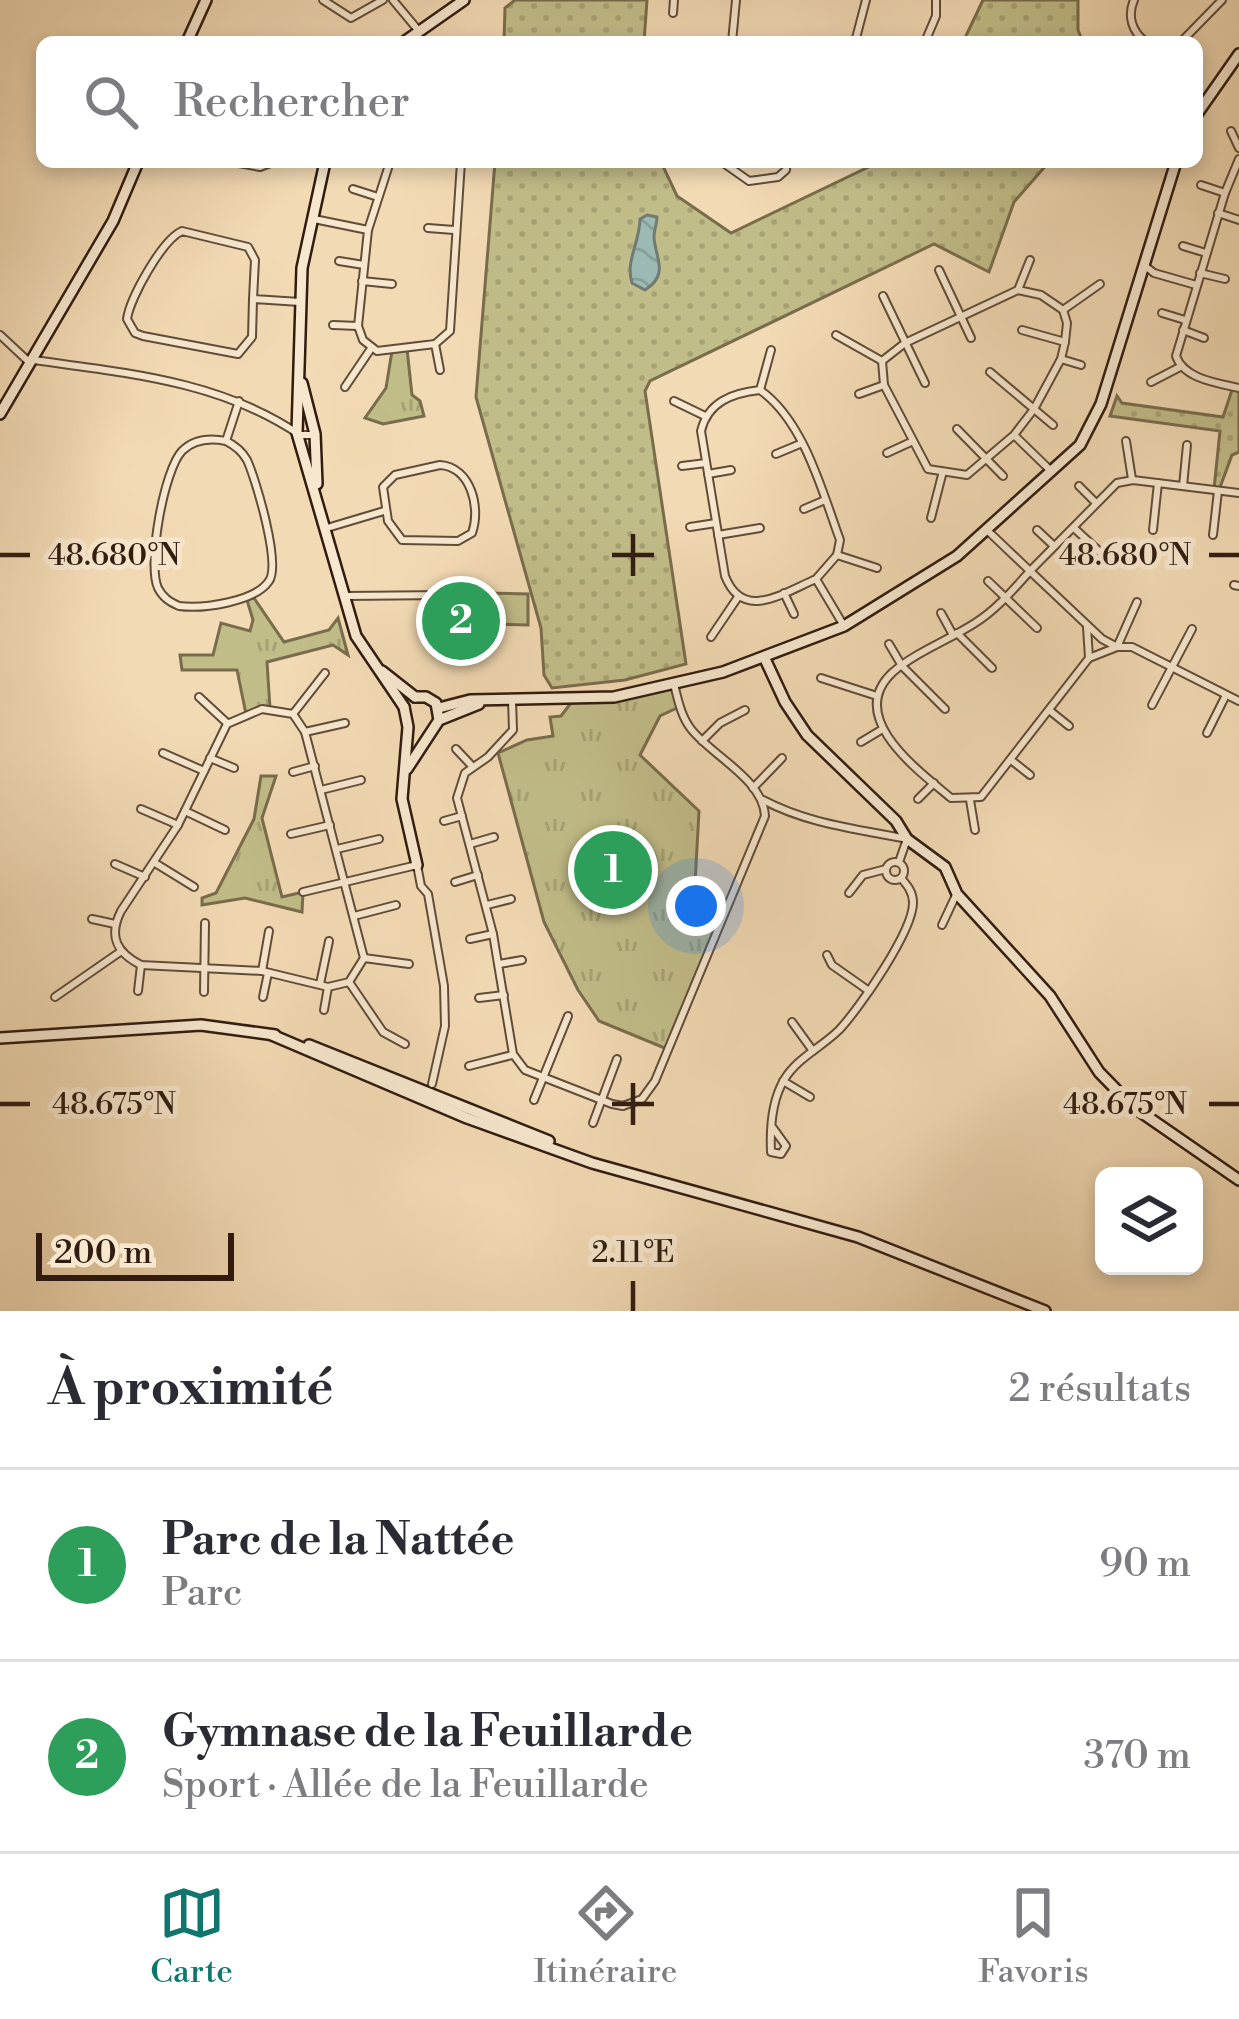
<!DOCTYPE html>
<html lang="fr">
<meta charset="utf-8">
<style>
body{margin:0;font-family:"Libre Bodoni",serif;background:#f2f2f3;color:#2b2b33}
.controls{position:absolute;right:36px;bottom:36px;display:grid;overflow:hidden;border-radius:18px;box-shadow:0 6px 18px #0003}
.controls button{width:108px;height:108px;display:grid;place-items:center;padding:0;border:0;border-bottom:3px solid #e1e1e2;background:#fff;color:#2b2b33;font:60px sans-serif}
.scale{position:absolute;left:36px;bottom:30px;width:198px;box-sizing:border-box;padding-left:12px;border:6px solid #311c0f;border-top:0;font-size:33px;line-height:42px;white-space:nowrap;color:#311c0f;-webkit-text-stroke:9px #f7e7ce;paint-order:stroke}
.you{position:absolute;left:696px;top:906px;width:42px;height:42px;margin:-30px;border:9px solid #fff;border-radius:50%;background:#1a73e8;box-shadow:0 0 0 18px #1a73e833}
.badge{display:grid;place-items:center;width:78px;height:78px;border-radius:50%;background:#0f766e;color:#fff;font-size:39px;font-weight:700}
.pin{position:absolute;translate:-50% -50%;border:6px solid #fff;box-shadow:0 3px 12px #0006}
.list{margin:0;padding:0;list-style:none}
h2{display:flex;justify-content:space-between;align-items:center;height:156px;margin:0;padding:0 48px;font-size:51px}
h2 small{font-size:39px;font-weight:400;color:#7c7c81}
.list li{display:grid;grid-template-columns:78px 1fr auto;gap:36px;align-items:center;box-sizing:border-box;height:192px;padding:0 48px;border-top:3px solid #e1e1e2}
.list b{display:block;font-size:45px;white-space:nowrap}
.list p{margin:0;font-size:39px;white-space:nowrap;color:#7c7c81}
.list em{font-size:39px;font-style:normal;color:#7c7c81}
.icon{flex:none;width:66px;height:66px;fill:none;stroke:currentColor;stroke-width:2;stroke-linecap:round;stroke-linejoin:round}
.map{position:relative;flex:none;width:1239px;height:1311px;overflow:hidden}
.search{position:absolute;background:#fff;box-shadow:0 6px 18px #0003;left:36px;right:36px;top:36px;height:132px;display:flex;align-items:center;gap:30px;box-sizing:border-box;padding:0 42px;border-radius:18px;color:#7c7c81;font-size:45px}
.sheet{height:540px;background:#fff}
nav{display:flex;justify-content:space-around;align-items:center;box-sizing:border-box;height:168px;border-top:3px solid #e1e1e2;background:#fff;font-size:33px;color:#7c7c81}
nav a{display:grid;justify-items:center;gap:6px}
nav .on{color:#0f766e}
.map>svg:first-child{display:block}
.grass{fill:url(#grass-dots);stroke:#796c4c;stroke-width:3}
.park{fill:url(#park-tufts);stroke:#796c4c;stroke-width:3}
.garden{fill:#c1bd89;stroke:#796c4c;stroke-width:3}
.water{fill:url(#water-waves);stroke:#717b71;stroke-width:3}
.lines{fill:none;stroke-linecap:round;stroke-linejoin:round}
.street-casing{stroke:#614c38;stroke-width:10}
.secondary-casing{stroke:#311c0f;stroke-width:14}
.street{stroke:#f7e7ce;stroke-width:6}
.secondary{stroke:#f7e7ce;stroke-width:9}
.ticks{fill:none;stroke:#311c0f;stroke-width:4.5}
.ticks-label{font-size:30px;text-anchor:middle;fill:#311c0f;stroke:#f7e7ce;stroke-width:10;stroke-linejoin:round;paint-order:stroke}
</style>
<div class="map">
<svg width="1239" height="1311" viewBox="0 0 1239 1311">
<defs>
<pattern id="grass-dots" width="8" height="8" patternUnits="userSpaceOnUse" patternTransform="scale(3)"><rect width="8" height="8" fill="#c1bd89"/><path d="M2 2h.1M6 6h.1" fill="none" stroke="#a6a275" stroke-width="1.8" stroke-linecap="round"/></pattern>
<pattern id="park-tufts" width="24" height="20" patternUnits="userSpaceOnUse" patternTransform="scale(3)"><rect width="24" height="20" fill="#c1bd89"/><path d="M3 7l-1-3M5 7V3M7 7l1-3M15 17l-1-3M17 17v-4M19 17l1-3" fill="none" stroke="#a6a275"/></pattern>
<pattern id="water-waves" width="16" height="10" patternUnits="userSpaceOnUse" patternTransform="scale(3)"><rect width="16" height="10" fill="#9cbab3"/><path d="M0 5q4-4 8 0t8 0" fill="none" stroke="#879f99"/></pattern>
</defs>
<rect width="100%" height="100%" fill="#f2dab4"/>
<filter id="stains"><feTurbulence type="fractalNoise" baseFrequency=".00167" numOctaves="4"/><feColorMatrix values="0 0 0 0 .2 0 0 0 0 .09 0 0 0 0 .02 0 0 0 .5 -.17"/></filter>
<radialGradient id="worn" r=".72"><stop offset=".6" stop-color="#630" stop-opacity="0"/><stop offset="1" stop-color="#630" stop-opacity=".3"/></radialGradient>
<g class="grass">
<polygon points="515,0 647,0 644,42 504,42 505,8"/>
<polygon points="983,0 1078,0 1078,30 1083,42 963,42"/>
<polygon points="495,162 661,162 677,196 731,233 879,162 1049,162 1014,202 989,272 934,244 650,381 645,391 686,664 625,680 552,688 544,675 541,628 476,397"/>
<polygon points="1233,387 1239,388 1239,452 1232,455 1219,490 1214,489 1220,431 1110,416 1117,396 1122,403 1223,417"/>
</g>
<g class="park">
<polygon points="407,349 412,395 420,401 424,416 383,424 365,418 386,388 392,351"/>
<polygon points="254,598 284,642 329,630 338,618 348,655 333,645 267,662 270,708 246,714 237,670 182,670 180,655 213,655 221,623 250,631 253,620 247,600"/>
<polygon points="674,684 679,707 660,716 640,755 699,811 694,902 717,931 667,1049 599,1021 578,990 544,922 498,753 527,740 553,736 550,717 561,716 574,699"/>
<polygon points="261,776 276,776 262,818 282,897 303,892 302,912 245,898 202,905 202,898 216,893 254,819"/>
</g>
<polygon class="garden" points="484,593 528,594 528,625 484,624"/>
<path class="water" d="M 647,215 L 657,217 C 657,224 654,230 654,237 C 655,258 670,274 645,290 L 632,283 C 625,261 640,242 640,219 Z"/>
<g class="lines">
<g class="street-casing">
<g id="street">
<polyline points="323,0 351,18 383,0"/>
<polyline points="393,0 418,30"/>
<path d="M 1134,0 C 1127,16 1132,32 1146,42"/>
<polyline points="673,13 674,0"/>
<polyline points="732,42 736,0"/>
<polyline points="855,42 866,0"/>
<polyline points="925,42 936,16 936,0"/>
<polyline points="1181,42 1222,0"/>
<polyline points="1231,131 1239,148"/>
<path d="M 1239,159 L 1225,193 L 1176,356 C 1184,379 1217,383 1239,388"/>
<polyline points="233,162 260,167 273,162"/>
<polyline points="390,162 368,230 358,326 363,340 377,351 435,344 450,331 461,162"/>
<polyline points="722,162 749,181 778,177 786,170 787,162"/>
<polyline points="1201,185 1225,193"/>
<polyline points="353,189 378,197"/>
<polyline points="1218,213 1239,220"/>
<polyline points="314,219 368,230"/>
<polyline points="428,228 454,230"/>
<polyline points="1183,246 1206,253"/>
<polyline points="339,261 364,265"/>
<polyline points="1145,266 1154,273 1196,285"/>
<polyline points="939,270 971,338"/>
<polyline points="1200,273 1225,279"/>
<polyline points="362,281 392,284"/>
<polyline points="1018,290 1030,260"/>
<polyline points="883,296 925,383"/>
<path d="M 253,299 L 255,260 L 248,247 L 182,231 C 162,240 130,298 127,319 L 135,333 L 143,336 L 238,354 L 252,337 L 253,299 L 300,302"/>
<polyline points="1063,310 1100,284"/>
<polyline points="1162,313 1185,320"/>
<polyline points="333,325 358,326"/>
<polyline points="1022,330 1065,342"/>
<polyline points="1183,330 1204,338"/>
<polyline points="0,335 29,362"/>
<polyline points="836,335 882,361"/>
<polyline points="435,344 440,370"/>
<polyline points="1061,359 1081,365"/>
<path d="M 34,360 C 127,373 221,381 300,435 L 313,435"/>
<polyline points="990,372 1053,425"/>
<polyline points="1151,382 1180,367"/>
<polyline points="345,387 370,350"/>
<polyline points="760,390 771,350"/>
<polyline points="859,394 884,385"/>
<polyline points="674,401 705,416"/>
<polyline points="957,429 1003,476"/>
<polyline points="1014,435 967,475 928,469 884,385 882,361 905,343 1018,290 1041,295 1063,310 1067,323 1065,342 1061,359 1034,409 1014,435 1050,470"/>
<path d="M 226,441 C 211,438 194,439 182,451 C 164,470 147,564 158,588 C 163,598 170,602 179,606 C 203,609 255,602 269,581 C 281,564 256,480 247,460 C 242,451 236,446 226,441 L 239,401"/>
<polyline points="1126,441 1132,479"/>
<polyline points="887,453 911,442"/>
<polyline points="776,454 800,444"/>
<path d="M 440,465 C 471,467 481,508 472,533 L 458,541 L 402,540 L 388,521 L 383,487 L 395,475 Z"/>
<polyline points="682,466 706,463"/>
<polyline points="708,474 731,470"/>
<polyline points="1079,486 1095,502"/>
<polyline points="1183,486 1187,445"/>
<polyline points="1239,493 1133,480 1117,483 1030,571 1102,639 1117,647 1132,647 1239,701"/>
<polyline points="804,509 825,500"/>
<polyline points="931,518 942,475"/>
<polyline points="690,527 716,523"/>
<polyline points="327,528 384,511"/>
<polyline points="1074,528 1102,554"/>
<polyline points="1037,530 1054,546"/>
<polyline points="1153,530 1158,483"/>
<path d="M 988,531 L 1030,571 C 1013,590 996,610 975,623 C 949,640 916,652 893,672 C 844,717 919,771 951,798 L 981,797 L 1089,658 L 1087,627"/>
<polyline points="718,535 760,528"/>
<polyline points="1213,535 1218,491"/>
<polyline points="837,555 877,568"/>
<path d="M 816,579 C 783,593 743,622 725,576 L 701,431 C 708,402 732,393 760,390 C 804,421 822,491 840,540 L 837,555 L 816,579 L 844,626"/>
<polyline points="988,581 1037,628"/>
<polyline points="1234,585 1239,586"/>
<polyline points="784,593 794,614"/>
<polyline points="345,596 447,595"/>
<polyline points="941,613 953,635"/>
<polyline points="957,633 992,668"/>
<polyline points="711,637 738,597"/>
<polyline points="889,644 902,666 945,709"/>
<polyline points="1089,658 1117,647 1137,602"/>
<polyline points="821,678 877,696"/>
<polyline points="199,697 227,723"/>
<path d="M 512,700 L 513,730 L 488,757 L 465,773 L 457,798 L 493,934 L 513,1054 L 525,1070 L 612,1104 L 623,1106 L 642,1099 L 655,1081 L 765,816 C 763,779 712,756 691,729 C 681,716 678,700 674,684"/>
<polyline points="1152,705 1192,629"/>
<path d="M 262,709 L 293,714 L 305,732 L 364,958 L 349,982 L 328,987 L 262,971 L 141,965 C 117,953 108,937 121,911 L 178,825 L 227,724 Z"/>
<polyline points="1049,710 1069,726"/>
<polyline points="293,714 325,673"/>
<polyline points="305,732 345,723"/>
<polyline points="1207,733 1226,695"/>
<polyline points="702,741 720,723 745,710"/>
<polyline points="861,742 881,730"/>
<polyline points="456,749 471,765"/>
<polyline points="163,753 204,771"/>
<polyline points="210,758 234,768"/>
<polyline points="1011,760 1030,775"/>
<polyline points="293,772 315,766"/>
<polyline points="753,788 782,758"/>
<polyline points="321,790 361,780"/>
<polyline points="918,799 934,783"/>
<path d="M 763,800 C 808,824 858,829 907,839 L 899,862"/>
<polyline points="970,800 975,830"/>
<polyline points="141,809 178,825"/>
<polyline points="185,811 225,830"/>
<polyline points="444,821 462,816"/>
<polyline points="291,834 330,825"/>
<polyline points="470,844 494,837"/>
<polyline points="337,849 379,839"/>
<circle cx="895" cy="871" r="9"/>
<polyline points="155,863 194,887"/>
<polyline points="115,864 145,877"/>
<polyline points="455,882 478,875"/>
<polyline points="303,892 417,865 421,886 428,894 444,986 445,1026 432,1084"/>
<polyline points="849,893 863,875 886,869"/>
<polyline points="487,905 511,899"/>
<polyline points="354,916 396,905"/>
<polyline points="92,919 115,924"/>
<polyline points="942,925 956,895"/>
<polyline points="470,939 493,934"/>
<polyline points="827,955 832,965 869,991"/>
<polyline points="364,958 409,964"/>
<polyline points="499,964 522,960"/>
<polyline points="262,971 269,931"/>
<polyline points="349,982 383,1032 405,1044"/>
<polyline points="320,984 329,941"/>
<polyline points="138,991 141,965"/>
<polyline points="204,992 205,923"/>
<polyline points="55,997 120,952"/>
<polyline points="263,997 268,973"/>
<polyline points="479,998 504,995"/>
<polyline points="324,1010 328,987"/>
<polyline points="792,1022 813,1051"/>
<polyline points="469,1066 512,1055"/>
<polyline points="783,1081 810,1097"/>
<polyline points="534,1100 568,1016"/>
<polyline points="593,1123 617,1059"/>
<path d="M 773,1128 L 786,1146 L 781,1154 L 771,1152 C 770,1129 772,1100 784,1080 C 797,1058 822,1047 839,1030 C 859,1009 914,930 913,902 C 913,892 907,885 901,878"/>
</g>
</g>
<g class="secondary-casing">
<g id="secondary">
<polyline points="187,42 206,0"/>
<polyline points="404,42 464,0"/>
<polyline points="1197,114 1239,54"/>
<polyline points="325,162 302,268 297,433 356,636 404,707"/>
<polyline points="302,383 315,434 317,484"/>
<polyline points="0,414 113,221 138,162"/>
<polyline points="765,659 785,702 807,735 896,821 907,839 945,867 957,894 1050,996 1099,1072 1132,1106 1239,1180"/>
<polyline points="382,671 415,697"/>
<polyline points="404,707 408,727 402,799 417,865"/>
<polyline points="439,708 470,700 614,697 723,672 844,626 957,556 1080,445 1101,404 1176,162"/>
<polyline points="439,720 479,704"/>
<polyline points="407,769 439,720 436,703 426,697 415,697"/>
<polyline points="272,1035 467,1118 592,1163 858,1237 1045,1311"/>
<polyline points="0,1038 201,1025 275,1035"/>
<polyline points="309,1045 549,1141"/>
</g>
</g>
<use href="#street" class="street"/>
<use href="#secondary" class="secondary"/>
</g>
<path class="ticks" d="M 633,534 L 633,576M 0,555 L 30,555M 612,555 L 654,555M 1209,555 L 1239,555M 633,1083 L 633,1125M 0,1104 L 30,1104M 612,1104 L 654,1104M 1209,1104 L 1239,1104M 633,1281 L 633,1311"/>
<g class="ticks-label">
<text x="114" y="565">48.680°N</text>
<text x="1125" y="565">48.680°N</text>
<text x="114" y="1114">48.675°N</text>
<text x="1125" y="1114">48.675°N</text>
<text x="633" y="1262">2.11°E</text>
</g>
<rect width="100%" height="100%" filter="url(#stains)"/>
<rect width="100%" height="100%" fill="url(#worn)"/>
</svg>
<div class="controls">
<button><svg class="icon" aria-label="layers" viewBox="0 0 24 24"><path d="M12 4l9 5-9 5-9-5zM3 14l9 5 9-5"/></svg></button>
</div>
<div class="scale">200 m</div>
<div class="you"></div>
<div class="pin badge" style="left:613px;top:870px;background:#2e9e5b">1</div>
<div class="pin badge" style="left:461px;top:621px;background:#2e9e5b">2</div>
<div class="search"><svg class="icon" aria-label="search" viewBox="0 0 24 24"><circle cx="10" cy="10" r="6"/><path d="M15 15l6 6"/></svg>Rechercher</div>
</div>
<section class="sheet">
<h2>À proximité<small>2 résultats</small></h2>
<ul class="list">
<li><span class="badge" style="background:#2e9e5b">1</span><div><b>Parc de la Nattée</b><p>Parc</p></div><em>90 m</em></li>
<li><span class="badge" style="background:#2e9e5b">2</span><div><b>Gymnase de la Feuillarde</b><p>Sport · Allée de la Feuillarde</p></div><em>370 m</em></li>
</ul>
</section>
<nav>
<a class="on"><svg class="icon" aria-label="map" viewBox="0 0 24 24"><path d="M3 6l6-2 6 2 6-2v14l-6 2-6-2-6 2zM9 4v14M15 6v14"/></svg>Carte</a>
<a><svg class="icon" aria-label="directions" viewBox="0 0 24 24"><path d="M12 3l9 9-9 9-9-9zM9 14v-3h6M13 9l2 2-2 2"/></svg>Itinéraire</a>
<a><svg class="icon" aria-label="saved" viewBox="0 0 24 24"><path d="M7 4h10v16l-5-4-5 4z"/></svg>Favoris</a>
</nav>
